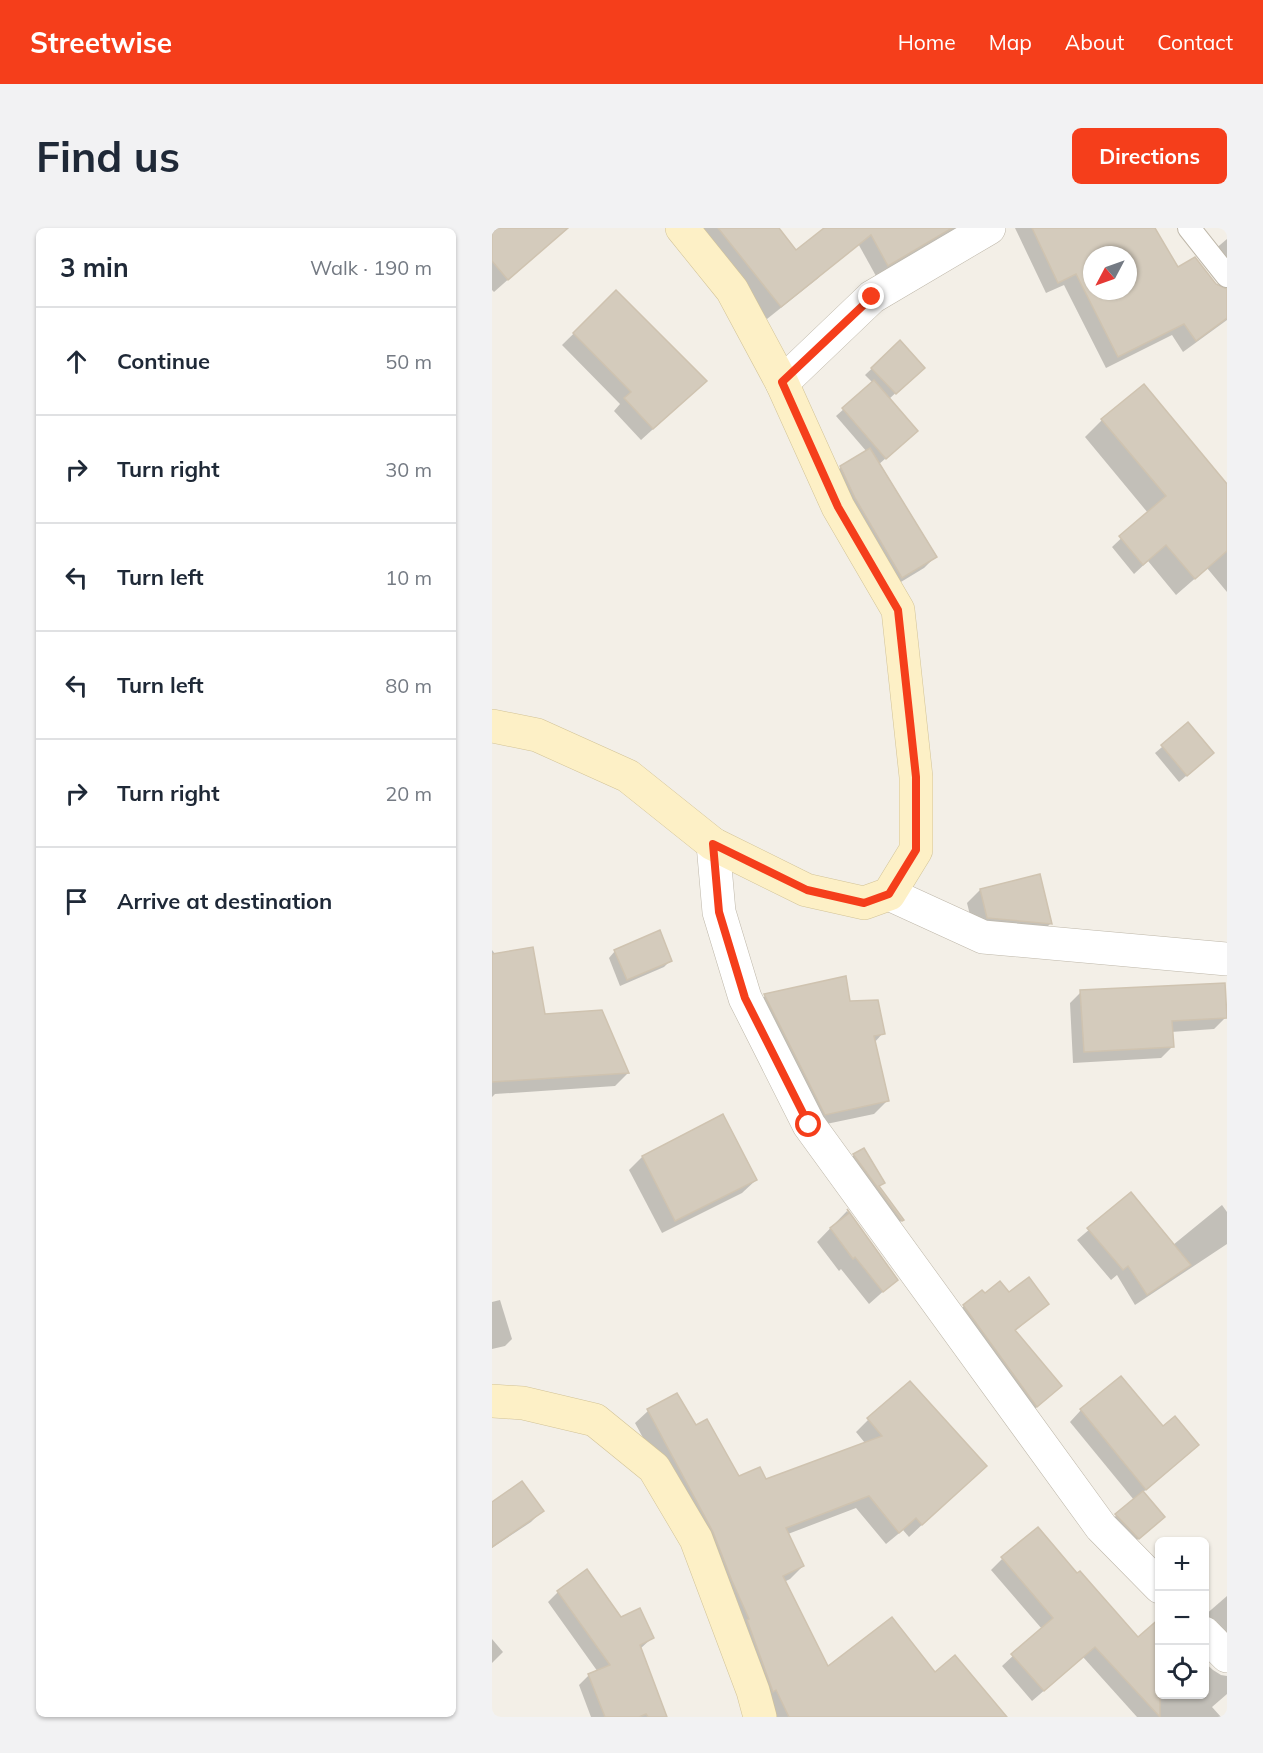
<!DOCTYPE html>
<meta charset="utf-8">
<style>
body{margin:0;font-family:Mulish,sans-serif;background:#f2f2f3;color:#1f2937}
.controls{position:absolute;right:18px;bottom:18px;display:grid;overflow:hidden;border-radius:9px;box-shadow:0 2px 4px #0004}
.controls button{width:54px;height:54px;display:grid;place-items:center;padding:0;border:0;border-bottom:2px solid #e0e1e3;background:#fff;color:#1f2937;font:30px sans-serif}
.compass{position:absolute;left:591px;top:18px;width:54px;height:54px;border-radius:50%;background:#fff;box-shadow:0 2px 4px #0004;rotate:229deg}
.stop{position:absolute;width:18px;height:18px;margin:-14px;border:4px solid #f53e1b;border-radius:50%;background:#fff}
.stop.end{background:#f53e1b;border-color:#fff;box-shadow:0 2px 6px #0008}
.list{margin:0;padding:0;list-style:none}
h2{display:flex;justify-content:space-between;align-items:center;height:78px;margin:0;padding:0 24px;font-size:26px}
h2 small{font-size:20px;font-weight:400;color:#747a83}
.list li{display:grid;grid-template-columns:39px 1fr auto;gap:18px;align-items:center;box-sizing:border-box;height:108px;padding:0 24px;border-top:2px solid #e0e1e3}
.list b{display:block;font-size:22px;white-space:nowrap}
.list em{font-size:20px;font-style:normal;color:#747a83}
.icon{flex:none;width:33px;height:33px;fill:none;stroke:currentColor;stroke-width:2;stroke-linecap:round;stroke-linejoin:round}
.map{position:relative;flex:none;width:735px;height:1489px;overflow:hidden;border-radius:9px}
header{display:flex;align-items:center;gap:36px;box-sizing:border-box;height:84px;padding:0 30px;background:#f53e1b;color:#fff}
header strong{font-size:28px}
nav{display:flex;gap:33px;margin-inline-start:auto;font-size:21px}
.intro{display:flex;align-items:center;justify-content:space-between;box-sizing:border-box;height:144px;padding:0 36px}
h1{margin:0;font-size:42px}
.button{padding:15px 27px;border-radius:9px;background:#f53e1b;color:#fff;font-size:21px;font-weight:700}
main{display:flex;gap:36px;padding:0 36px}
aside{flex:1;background:#fff;border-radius:9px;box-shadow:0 2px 4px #0004}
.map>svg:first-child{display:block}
.shadow{fill:#0003;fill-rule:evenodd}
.building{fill:#d4cbbc;stroke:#cfc3b0;stroke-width:1.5;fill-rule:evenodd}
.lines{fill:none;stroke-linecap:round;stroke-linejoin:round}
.service-casing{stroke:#beb7a9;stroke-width:24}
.minor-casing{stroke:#beb7a9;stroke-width:34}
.secondary-casing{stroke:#d2c397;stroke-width:34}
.service{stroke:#fff;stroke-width:22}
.minor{stroke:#fff;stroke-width:33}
.secondary{stroke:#fdf0c6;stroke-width:33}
.route{stroke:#f53e1b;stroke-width:8}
</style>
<header>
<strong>Streetwise</strong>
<nav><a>Home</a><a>Map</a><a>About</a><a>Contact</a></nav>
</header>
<div class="intro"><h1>Find us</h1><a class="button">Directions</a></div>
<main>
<aside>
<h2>3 min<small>Walk · 190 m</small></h2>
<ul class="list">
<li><svg class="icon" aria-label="ahead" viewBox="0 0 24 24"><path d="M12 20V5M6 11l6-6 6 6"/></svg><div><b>Continue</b></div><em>50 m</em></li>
<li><svg class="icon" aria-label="right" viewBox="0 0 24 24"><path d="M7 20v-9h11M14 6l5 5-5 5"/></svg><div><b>Turn right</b></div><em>30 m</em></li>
<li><svg class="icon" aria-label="left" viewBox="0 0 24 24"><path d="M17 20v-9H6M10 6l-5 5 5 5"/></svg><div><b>Turn left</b></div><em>10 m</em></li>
<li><svg class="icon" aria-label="left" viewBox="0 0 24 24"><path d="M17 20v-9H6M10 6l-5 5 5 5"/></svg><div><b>Turn left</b></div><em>80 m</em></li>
<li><svg class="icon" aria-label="right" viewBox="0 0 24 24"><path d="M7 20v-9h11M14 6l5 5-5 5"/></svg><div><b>Turn right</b></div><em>20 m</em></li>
<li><svg class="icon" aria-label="arrive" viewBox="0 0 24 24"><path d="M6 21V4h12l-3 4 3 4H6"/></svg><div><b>Arrive at destination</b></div></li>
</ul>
</aside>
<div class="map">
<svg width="735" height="1489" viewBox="0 0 735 1489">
<rect width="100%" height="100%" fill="#f3efe7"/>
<g class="shadow">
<polygon points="0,0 59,0 65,8 2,64 0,62"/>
<polygon points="199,0 285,0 304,24 338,38 325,51 275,91 204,3"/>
<polygon points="373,0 466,0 384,48 363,10"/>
<path d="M 523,0 L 662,0 L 686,41 L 735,63 L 735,92 L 691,124 L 680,107 L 614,140 L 572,57 L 554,65 ZM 600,27 L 636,27 L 636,63 L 600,63 Z"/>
<polygon points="735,11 735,55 715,28"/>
<polygon points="124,64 201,165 149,212 122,183 128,176 70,117"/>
<polygon points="408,114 431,140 397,171 418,209 386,237 443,329 432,340 399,360 338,250 349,239 375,224 344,188 381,155 373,147"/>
<polygon points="610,192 735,259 735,364 715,340 684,367 656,333 642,346 620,319 656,285 593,209"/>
<polygon points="696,497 713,532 687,554 663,525"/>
<polygon points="547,648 558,696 545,709 482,703 475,675 488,662"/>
<polygon points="0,722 51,788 136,845 123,858 3,866 0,869"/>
<polygon points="123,723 179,732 172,739 128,758 117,730"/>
<polygon points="590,763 734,789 722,801 679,804 681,818 669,830 581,835 578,775"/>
<polygon points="273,768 356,775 391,805 382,815 395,873 382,886 320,899 260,780"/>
<polygon points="362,927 391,954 386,959 410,992 399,1003 352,938"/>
<polygon points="150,929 264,952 250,965 170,1005 137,942"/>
<polygon points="639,966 681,1017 730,977 735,984 735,1016 643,1077 625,1047 619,1052 585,1012"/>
<polygon points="355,983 404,1052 377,1076 349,1041 347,1043 325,1014"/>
<polygon points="516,1066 555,1076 523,1103 568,1158 534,1189 461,1089 472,1078 492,1067"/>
<polygon points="8,1072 20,1111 13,1118 0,1121 0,1074"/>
<polygon points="185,1167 203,1199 246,1250 273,1253 373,1215 364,1204 376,1192 480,1250 417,1309 411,1302 394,1316 364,1280 296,1306 311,1338 298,1351 292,1354 335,1440 443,1447 504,1478 493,1489 279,1489 209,1317 143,1195 156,1183"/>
<polygon points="589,1182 705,1217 650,1265 664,1296 639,1317 617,1294 642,1272 578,1194"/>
<polygon points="0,1276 50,1283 39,1294 0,1320"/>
<polygon points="510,1331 668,1466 712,1466 712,1434 721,1442 729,1447 735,1448 735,1466 720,1479 729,1489 645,1489 591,1429 540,1473 510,1438 550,1401 499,1342"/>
<polygon points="95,1343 129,1391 160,1410 148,1421 173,1489 99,1489 87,1457 97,1447 106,1444 56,1374 66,1364"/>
<polygon points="735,1368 735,1423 712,1401 712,1388"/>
<polygon points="0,1411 11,1424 0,1435"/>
</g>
<g class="building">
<polygon points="0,0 76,0 16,52 0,33"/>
<polygon points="226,0 287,0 304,22 332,0 460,0 396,38 379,7 289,79"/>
<path d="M 540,0 L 663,0 L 686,39 L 703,29 L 724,56 L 735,61 L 735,90 L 704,113 L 692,96 L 626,129 L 584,46 L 566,55 ZM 600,27 L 636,27 L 636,63 L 600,63 Z"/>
<polygon points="124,62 215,153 161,201 132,170 139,164 81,105"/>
<polygon points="408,112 433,140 404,166 379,140"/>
<polygon points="382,152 426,203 394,231 350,180"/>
<polygon points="652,156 735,256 735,323 703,351 674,317 651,337 627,308 674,268 609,191"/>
<polygon points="378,220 445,329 410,350 363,270 348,238"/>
<polygon points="696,494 722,525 695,548 669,517"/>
<polygon points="548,646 560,696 495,690 488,661"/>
<polygon points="168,702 180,733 135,752 122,722"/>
<polygon points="41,719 53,786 110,782 137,845 0,854 0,726"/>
<polygon points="354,748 358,773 386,772 393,806 382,808 397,873 333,887 272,766"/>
<polygon points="733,755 735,790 680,793 682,819 592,824 588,762"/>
<polygon points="231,886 265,952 183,993 150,928"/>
<polygon points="372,920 393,955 387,958 412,992 410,993 361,926"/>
<polygon points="639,964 699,1037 655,1067 636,1038 631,1042 595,1000"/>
<polygon points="355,981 406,1052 391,1064 363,1029 361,1031 338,1000 357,985"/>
<polygon points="537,1049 557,1076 523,1102 570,1158 545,1179 471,1077 490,1062 493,1065 508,1053 517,1064"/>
<polygon points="629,1148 671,1198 683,1188 707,1217 654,1262 588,1181"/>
<polygon points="418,1153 495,1238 430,1297 424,1290 407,1305 377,1268 294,1300 312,1338 291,1348 336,1438 400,1389 443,1444 463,1427 515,1489 297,1489 284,1462 281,1464 255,1392 257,1391 240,1353 221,1304 155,1181 185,1165 204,1197 215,1191 247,1248 268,1239 274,1251 390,1208 375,1190"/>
<polygon points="30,1253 52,1283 0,1319 0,1274"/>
<polygon points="651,1263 673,1289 647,1311 623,1286"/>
<polygon points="546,1299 585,1345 588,1343 646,1409 668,1390 668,1489 603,1419 552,1463 519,1426 561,1390 509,1329"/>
<polygon points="95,1341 129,1389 148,1380 162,1410 148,1417 175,1489 156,1489 154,1486 147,1489 113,1489 96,1446 118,1437 65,1363"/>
</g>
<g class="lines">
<g class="service-casing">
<polyline id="service" points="697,0 735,48"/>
</g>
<g class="minor-casing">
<g id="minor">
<polyline points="290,155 380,69 497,0"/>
<polyline points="221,616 227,684 253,770 317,897 609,1299 668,1359"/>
<polyline points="397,666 491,709 735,731"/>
<polyline points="712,1405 735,1428"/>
</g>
</g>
<g class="secondary-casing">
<g id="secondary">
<polyline points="0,498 45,507 136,548 221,616 314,662 372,675 397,666 424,622 424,549 406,382 346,279 290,155 240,62 190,0"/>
<polyline points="0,1173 31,1175 103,1192 162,1240 204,1311 261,1463 268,1489"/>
</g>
</g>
<use href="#service" class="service"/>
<use href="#minor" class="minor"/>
<use href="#secondary" class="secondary"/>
</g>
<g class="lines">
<polyline class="route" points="317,897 253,770 227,684 221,616 315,662 372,675 397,666 424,622 424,549 406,382 346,279 290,154 380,69"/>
</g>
</svg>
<div class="controls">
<button>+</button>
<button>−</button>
<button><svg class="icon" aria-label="locate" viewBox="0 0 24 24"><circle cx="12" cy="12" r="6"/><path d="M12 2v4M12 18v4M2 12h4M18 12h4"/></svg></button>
</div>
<svg class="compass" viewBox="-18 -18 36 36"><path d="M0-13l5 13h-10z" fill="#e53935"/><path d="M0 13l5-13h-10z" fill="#747a83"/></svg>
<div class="stop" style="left:317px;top:897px"></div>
<div class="stop end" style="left:380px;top:69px"></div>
</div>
</main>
